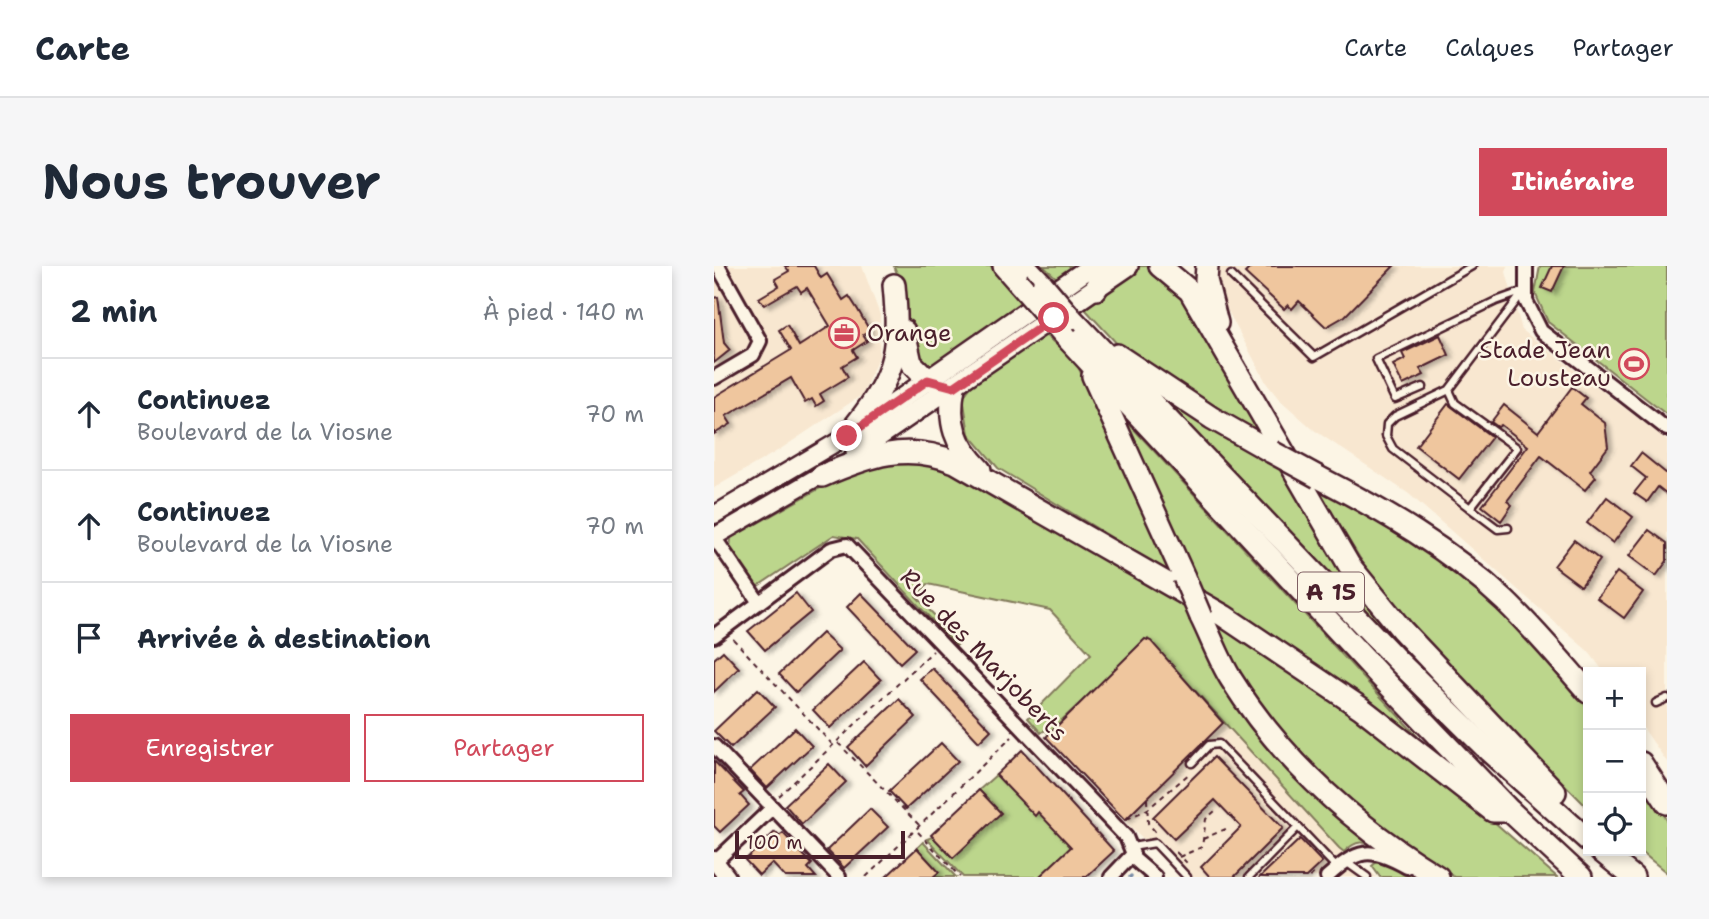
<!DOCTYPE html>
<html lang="fr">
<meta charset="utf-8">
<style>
body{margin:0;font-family:"Shantell Sans",sans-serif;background:#f6f6f7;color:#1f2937}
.controls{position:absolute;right:21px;bottom:21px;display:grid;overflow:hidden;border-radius:0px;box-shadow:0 4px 10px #0003}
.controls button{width:63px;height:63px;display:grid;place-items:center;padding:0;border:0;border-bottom:2px solid #e0e1e3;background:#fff;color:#1f2937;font:35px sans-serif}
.scale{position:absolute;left:21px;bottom:18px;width:170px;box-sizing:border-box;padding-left:7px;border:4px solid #4a1f2b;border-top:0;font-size:19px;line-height:24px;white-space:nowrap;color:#4a1f2b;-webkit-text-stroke:5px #fcf5e5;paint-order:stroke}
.stop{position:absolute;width:21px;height:21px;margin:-16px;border:5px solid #d1495b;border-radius:50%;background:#fff}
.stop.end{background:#d1495b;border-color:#fff;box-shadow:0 2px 7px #0008}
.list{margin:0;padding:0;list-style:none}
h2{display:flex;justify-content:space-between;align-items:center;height:91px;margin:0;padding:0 28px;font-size:30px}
h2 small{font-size:23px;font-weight:400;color:#747a83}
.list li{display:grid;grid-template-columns:46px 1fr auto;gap:21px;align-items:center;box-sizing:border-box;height:112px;padding:0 28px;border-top:2px solid #e0e1e3}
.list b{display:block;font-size:26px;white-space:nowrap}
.list p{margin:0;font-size:23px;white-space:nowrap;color:#747a83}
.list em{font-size:23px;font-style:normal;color:#747a83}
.actions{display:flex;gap:14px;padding:21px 28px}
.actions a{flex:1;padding:16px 0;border:2px solid #d1495b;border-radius:0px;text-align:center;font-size:24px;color:#d1495b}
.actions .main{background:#d1495b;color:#fff}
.icon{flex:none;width:38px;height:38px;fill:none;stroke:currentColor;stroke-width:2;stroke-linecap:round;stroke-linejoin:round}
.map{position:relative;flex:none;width:953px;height:611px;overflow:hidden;border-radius:0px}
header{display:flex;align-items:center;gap:42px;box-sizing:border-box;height:98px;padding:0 35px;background:#fff;border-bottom:2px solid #e0e1e3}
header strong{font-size:33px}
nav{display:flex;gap:38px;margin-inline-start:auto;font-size:24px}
.intro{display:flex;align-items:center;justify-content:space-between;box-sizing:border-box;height:168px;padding:0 42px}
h1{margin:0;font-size:49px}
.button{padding:18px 32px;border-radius:0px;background:#d1495b;color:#fff;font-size:24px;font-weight:700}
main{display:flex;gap:42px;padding:0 42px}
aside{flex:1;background:#fff;border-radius:0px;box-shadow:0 4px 10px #0003}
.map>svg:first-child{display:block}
.built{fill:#f8e7d0}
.green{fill:#bcd68c;stroke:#837a5c;stroke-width:2}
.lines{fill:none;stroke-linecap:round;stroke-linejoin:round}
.stream{stroke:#7a8da8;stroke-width:3.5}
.building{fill:#efc69e;stroke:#4a1f2b;stroke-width:2;filter:url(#shadow)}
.lane-casing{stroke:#4a1f2b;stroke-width:11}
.street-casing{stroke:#4a1f2b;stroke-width:18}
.secondary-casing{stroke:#4a1f2b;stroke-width:21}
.primary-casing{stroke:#4a1f2b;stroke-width:24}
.highway-casing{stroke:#4a1f2b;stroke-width:26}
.path{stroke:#4a1f2b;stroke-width:2;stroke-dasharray:5 5;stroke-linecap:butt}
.lane{stroke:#fcf5e5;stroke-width:6}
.street{stroke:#fcf5e5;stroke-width:12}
.secondary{stroke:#fcf5e5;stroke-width:16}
.primary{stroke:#fcf5e5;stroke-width:19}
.highway{stroke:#fcf5e5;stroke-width:21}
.highway-bridge-casing{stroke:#4a1f2b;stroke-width:26;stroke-linecap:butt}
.highway-bridge{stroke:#fcf5e5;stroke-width:21}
.route{stroke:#d1495b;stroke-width:9}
.labels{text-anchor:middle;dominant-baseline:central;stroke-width:5;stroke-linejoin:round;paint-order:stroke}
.shield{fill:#fcf5e5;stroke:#7f5f63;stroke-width:2}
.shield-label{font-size:23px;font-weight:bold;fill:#4a1f2b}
.poi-label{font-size:24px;fill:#4a1f2b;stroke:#fcf5e5;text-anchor:start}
.street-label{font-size:24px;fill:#4a1f2b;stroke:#fcf5e5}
</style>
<header>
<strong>Carte</strong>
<nav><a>Carte</a><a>Calques</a><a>Partager</a></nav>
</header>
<div class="intro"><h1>Nous trouver</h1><a class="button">Itinéraire</a></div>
<main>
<aside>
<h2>2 min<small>À pied · 140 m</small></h2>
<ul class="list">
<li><svg class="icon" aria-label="ahead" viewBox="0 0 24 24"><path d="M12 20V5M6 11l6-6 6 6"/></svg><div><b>Continuez</b><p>Boulevard de la Viosne</p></div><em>70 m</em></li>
<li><svg class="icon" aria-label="ahead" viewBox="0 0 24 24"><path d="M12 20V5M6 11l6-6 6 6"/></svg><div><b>Continuez</b><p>Boulevard de la Viosne</p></div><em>70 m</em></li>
<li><svg class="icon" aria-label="arrive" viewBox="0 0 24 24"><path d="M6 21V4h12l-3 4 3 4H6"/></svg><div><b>Arrivée à destination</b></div></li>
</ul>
<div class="actions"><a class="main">Enregistrer</a><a>Partager</a></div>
</aside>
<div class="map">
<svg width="953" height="611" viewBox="0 0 953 611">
<defs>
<filter id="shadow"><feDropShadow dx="4.5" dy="2.5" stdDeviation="2" flood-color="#0004"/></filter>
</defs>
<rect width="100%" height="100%" fill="#fcf5e5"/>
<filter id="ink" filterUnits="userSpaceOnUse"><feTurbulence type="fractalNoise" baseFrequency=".0143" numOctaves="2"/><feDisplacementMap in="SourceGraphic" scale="14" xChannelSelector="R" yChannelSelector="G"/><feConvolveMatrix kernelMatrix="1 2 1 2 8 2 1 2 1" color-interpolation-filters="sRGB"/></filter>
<g filter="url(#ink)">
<g class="built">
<polygon points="0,0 148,0 166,49 165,90 148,129 65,184 0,222"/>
<polygon points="503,0 794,0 792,6 808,64 953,174 953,496 927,459 927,406 890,406 875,386 695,228 600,164 565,133 553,118 509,36"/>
<polygon points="434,373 625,582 663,611 466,611 410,554 332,469"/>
</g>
<g class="green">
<polygon points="180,0 277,0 312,41 214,107 195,72 188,20"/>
<polygon points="329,0 368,0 346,15"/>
<polygon points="426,0 435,0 455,11 559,173 460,120 417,93 371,43"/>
<polygon points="826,0 953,0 953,149 834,56 821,27"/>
<polygon points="330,68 362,96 459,309 284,202 255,168 249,131 262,114"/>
<polygon points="413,102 573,203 630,298 749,447"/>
<polygon points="405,147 704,471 487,328"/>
<path d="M 171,192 L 226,194 L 471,334 L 503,401 L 666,582 C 649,575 643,573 630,586 L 625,582 L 434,373 L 334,467 L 331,464 L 327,467 L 314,452 L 377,388 L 336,344 L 214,318 L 202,330 L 246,376 L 242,380 L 143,273 L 120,269 L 41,322 L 16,284 L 17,272 L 126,211 Z"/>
<polygon points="599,216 736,298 834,390 874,441 874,542 738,405 655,307"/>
<polygon points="495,349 573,398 746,526 843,611 740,611 648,547 561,461 514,395"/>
<polygon points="282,509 321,549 328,543 360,578 325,611 249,611 213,573 286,547 265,524"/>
<polygon points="927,520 953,553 953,607 926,585"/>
<polygon points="209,576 242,611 219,611 224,605 203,582"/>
<polygon points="664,595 700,611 666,611 658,600"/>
</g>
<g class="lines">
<polyline class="stream" points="416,611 417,610"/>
</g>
<g class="building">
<polygon points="71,0 100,0 107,12 113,8 129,34 135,30 144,44 156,65 149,69 153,75 139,84 143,91 128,100 134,111 106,128 110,135 102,140 98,133 91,137 77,112 12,150 17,158 0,168 0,131 77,84 65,64 73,59 85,80 116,60 93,22 87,26 83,20 50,39 45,32 65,20 61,13 75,5"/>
<polygon points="538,0 680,0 631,50 612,61 585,35 578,43 574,39 570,43 531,7"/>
<polygon points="838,0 850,0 838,26 828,22"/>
<polygon points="4,31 10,77 16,84 0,97 0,32"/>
<polygon points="726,69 735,89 706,103 710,109 689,119 679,99 691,93 688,87"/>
<polygon points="858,121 872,132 867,138 891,157 894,181 876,205 882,211 871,224 827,190 793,235 798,239 787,255 768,240 814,180 787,159 784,161 777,156 790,139 824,166"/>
<polygon points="734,138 778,171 745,213 702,180"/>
<polygon points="927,187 953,208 953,228 944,221 933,236 920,227 932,212 917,200"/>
<polygon points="893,231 919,251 899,277 873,257"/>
<polygon points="935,264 953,277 953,295 942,310 915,290"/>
<polygon points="860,274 886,294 867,320 840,300"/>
<polygon points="903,306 929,326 910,352 883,332"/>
<polygon points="82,327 97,346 51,384 34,365"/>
<polygon points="147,327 201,383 186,397 133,341"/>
<polygon points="108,367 126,384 82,426 65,408"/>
<polygon points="431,373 437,375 509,457 411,554 332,471"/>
<polygon points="9,385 25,402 0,426 0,393"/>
<polygon points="150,396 167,414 116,462 99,444"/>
<polygon points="218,402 277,464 265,476 206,413"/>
<polygon points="44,423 61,441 17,482 0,465"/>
<polygon points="185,433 202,451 151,500 134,481"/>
<polygon points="81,462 98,480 53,522 36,504"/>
<polygon points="227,477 244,495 192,543 175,525"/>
<polygon points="308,484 400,585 372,611 325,611 357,581 324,546 321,550 282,509"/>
<polygon points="500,491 569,562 520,611 496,611 487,601 527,561 501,534 460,573 439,551"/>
<polygon points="0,495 30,526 26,529 35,539 6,566 0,560"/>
<polygon points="115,498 132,516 88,558 71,539"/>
<polygon points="265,524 287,547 239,592 217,569"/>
<polygon points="156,543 174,561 130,602 113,584"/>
<polygon points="61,566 65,570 69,567 98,598 94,602 102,611 71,611 58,597 45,609 31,594"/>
<polygon points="586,573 608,596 592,611 546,611"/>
<polygon points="203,582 225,606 219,611 172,611"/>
</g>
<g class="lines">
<g class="lane-casing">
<g id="lane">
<polyline points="517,9 600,91 758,0"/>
<polyline points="709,121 681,133 662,93 782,35 810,25 735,124 681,150 673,158 672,170 679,183 756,242 803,182 741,137 735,124"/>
<polyline points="756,242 784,263 794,262"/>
<polyline points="942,437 953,432"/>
<polyline points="478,497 495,479 505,478 623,602"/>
<polyline points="418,581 441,577 473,611"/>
<polyline points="632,596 653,611"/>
<polyline points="535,611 584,561"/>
</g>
</g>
<g class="street-casing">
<g id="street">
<polyline points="812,0 812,35 827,65 953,163"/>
<polyline points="0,112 39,89 46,75 4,0"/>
<polyline points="0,271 44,335"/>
<polyline points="0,370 117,283 133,279 412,571 419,588 397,611"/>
<polyline points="0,480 125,611"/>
<polyline points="418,591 441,611"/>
<polyline points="1,596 58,542"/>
<path d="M 613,611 C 644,583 655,580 693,601"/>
</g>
</g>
<g class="secondary-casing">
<g id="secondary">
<polyline points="0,249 133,170"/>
<polyline points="0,271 117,203"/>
<polyline points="0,594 13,611"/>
</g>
</g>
<g class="primary-casing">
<g id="primary">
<polyline points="141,165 378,0"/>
<polyline points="142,186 414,0"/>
</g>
</g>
<g class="highway-casing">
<g id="highway">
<polyline points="290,0 304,16"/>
<polyline points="311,0 329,19"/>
<polyline points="446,0 476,25 635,299 688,364 841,526"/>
<polyline points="493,0 492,14 503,57"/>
<polyline points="382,23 393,0"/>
<polyline points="357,52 682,393 775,485 874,574"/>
<polyline points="190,65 197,97 214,114"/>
<polyline points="353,72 667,411 796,545 867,611"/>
<polyline points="403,89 498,152 558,186"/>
<polyline points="379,110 470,311"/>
<path d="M 240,121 C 233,156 241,179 266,204"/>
<path d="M 133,170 C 179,114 187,91 180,19"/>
<path d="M 108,210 C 155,190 192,176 241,196 L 510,350 L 647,442 L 779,545 L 796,545"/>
<path d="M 604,211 C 670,245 736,283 791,335 C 821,364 847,395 874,426"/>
<path d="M 487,351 C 497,371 505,394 517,413 C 569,496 641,560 724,611"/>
<polyline points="927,497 953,537"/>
<polyline points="887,585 919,611"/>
</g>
</g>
<g class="path">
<polyline points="19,373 118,478"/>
<polyline points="124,477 206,560"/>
<polyline points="65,530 219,385"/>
<polyline points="433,533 434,557 443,568"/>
<polyline points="413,553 434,543 476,507"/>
<polyline points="204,566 246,611"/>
<polyline points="489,573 516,561"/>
<polyline points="462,586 475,599"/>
<polyline points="465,591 488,581 492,553 501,545"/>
<polyline points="152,611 298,471"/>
<polyline points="596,611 603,604"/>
</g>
<use href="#lane" class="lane"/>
<use href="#street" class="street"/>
<use href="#secondary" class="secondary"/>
<use href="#primary" class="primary"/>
<use href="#highway" class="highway"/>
<g class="highway-bridge-casing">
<g id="highway-bridge">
<polyline points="304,16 353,72"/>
<polyline points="329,19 357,52"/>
<polyline points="558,186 604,211"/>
<polyline points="470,311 487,351"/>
</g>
</g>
<use href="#highway-bridge" class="highway-bridge"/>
</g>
</g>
<g class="lines" filter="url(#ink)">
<polyline class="route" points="133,170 214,114 240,121 340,52"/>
</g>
<defs>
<g id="office-ring" transform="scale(1.575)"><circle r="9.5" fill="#fcf5e5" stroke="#d1495b" stroke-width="1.5"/><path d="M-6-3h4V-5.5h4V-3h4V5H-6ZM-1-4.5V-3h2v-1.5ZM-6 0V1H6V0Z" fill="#d1495b"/></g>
<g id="stadium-ring" transform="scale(1.575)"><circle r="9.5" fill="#fcf5e5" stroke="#d1495b" stroke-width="1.5"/><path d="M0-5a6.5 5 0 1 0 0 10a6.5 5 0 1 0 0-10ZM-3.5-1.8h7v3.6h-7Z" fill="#d1495b"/></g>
</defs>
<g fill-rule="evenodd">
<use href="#office-ring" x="130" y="67"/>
<use href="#stadium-ring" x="920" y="98"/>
</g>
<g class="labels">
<rect class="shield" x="584" y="306.5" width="66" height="39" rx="5"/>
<g class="shield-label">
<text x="617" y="326">A 15</text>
</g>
<g class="poi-label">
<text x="153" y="67">Orange</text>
<text x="897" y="84" text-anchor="end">Stade Jean<tspan x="897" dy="28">Lousteau</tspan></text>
</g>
<g class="street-label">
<text transform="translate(270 389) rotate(46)">Rue des Marjoberts</text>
</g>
</g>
</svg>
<div class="controls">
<button>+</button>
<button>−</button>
<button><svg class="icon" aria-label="locate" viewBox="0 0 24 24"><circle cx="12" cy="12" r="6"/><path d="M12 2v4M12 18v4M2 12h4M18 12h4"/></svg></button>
</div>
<div class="scale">100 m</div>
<div class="stop" style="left:340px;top:52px"></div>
<div class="stop end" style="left:133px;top:170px"></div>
</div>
</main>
